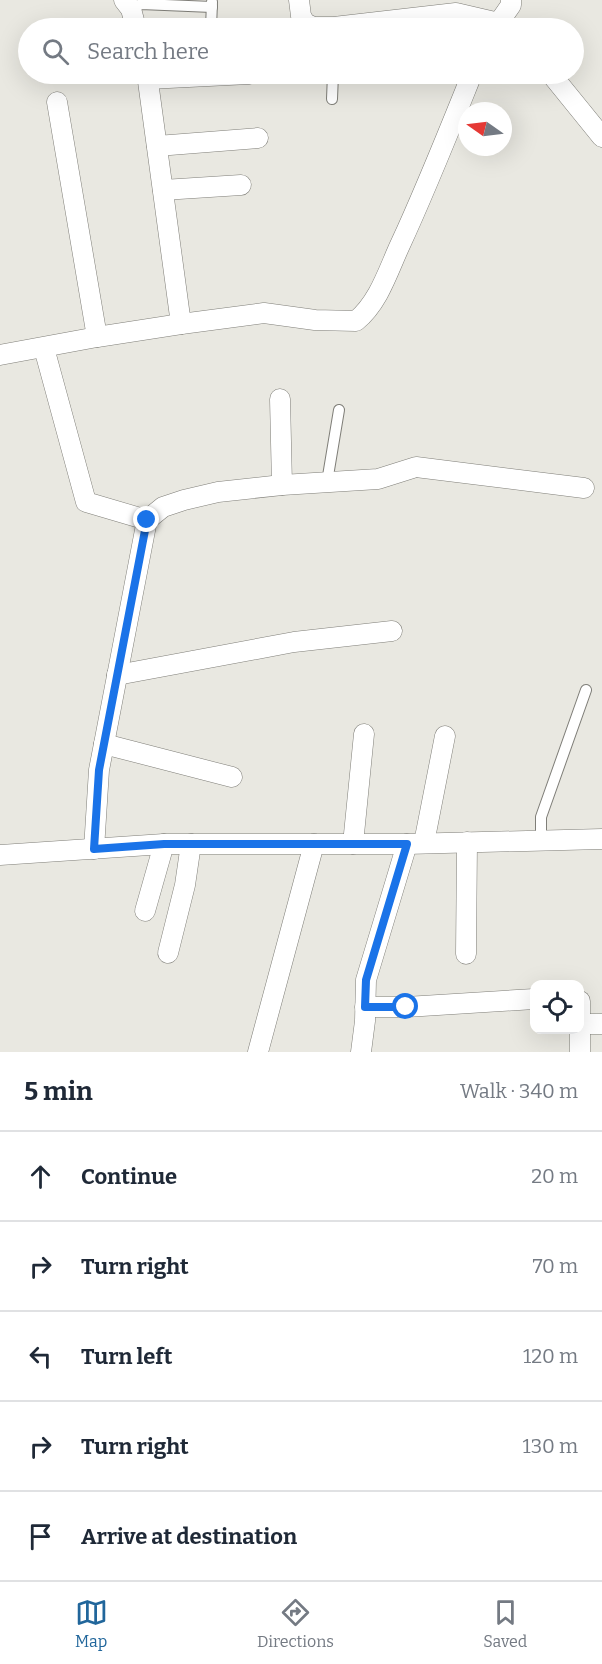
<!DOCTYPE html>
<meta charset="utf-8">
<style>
body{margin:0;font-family:Bitter,serif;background:#f2f2f3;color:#1f2937}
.controls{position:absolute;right:18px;bottom:18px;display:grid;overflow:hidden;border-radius:12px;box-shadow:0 6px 24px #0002}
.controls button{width:54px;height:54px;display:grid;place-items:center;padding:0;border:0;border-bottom:2px solid #e0e1e3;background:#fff;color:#1f2937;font:30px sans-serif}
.compass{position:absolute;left:458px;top:102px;width:54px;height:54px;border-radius:50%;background:#fff;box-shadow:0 6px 24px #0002;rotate:284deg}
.stop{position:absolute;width:18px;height:18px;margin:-14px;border:4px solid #1a73e8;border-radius:50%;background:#fff}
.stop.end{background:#1a73e8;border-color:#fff;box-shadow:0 2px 6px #0008}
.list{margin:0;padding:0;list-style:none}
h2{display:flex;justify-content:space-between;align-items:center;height:78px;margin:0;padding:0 24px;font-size:26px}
h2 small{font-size:20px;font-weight:400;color:#747a83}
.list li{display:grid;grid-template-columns:39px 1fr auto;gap:18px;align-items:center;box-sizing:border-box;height:90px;padding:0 24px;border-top:2px solid #e0e1e3}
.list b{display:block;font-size:22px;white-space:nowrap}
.list em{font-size:20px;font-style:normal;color:#747a83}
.icon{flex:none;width:33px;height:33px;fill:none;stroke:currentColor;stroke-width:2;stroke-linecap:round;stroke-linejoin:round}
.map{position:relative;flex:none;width:602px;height:1052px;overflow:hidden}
.search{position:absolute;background:#fff;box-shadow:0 6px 24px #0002;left:18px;right:18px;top:18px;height:66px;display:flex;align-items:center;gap:15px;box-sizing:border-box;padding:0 21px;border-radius:33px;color:#747a83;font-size:22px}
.sheet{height:528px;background:#fff}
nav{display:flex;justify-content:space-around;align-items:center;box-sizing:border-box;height:84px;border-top:2px solid #e0e1e3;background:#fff;font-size:16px;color:#747a83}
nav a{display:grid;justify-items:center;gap:3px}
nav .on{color:#21669b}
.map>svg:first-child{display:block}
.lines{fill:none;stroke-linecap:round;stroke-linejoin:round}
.lane-casing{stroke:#7f7e78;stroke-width:12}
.street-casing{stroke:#7f7e78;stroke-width:21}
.lane{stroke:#fff;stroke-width:10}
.street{stroke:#fff;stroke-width:20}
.route{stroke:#1a73e8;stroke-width:8}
</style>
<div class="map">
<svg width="602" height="1052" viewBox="0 0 602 1052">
<rect width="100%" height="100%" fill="#e9e8e1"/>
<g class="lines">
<g class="lane-casing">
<g id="lane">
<polyline points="131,9 141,4 212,7"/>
<polyline points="211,28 212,2"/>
<polyline points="332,99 333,74"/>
<polyline points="327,482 339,410"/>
<polyline points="541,840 541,817 586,690"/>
</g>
</g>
<g class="street-casing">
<g id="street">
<polyline points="124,0 131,9 136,28"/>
<polyline points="299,0 301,16 305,23 313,27 334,27 456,13 499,23 511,28"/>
<polyline points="495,28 511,5 511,0"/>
<polyline points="147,74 181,324"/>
<polyline points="551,74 602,137"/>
<polyline points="148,79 249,74"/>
<polyline points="57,102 97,337"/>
<polyline points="157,146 258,138"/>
<polyline points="163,190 241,185"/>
<polyline points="44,348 86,502 147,520"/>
<path d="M 0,355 L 97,337 L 181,324 L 264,313 L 315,320 L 356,321 C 379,302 388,271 400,245 C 426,189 449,131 472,74"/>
<polyline points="280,399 282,485"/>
<polyline points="117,675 294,642 392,631"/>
<polyline points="104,744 232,777"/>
<polyline points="424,843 445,736"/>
<polyline points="353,844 364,734"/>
<polyline points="94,849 99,770 147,520 163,507 184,500 218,492 282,485 378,479 416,467 584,488"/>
<polyline points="0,855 164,844 407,844 602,839"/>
<polyline points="145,911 164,844"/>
<polyline points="168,953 185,885 191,844"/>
<polyline points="466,954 467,842"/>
<polyline points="580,1001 580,1052"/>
<polyline points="365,1007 406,1007 534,999"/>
<polyline points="580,1024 602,1024"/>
<polyline points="258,1052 314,844"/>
<polyline points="361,1052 365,1021 366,980 407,844"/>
</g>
</g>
<use href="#lane" class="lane"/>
<use href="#street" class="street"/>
</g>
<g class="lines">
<polyline class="route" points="147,520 99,770 94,849 164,844 407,844 366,980 365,1007 406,1007"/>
</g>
</svg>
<div class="controls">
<button><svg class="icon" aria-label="locate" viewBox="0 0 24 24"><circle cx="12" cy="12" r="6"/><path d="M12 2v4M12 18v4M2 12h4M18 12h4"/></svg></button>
</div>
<svg class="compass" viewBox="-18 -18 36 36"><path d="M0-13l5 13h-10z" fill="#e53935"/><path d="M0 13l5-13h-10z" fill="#747a83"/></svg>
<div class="stop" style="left:406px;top:1007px"></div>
<div class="stop end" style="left:147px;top:520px"></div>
<div class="search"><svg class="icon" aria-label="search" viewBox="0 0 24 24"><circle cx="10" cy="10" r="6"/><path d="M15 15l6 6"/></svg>Search here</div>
</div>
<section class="sheet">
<h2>5 min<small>Walk · 340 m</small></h2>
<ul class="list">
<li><svg class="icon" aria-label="ahead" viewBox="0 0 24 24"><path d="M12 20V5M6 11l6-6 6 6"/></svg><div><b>Continue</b></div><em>20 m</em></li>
<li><svg class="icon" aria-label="right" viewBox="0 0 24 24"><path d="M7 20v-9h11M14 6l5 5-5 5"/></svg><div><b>Turn right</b></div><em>70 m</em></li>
<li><svg class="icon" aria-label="left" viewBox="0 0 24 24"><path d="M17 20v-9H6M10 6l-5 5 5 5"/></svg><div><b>Turn left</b></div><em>120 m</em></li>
<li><svg class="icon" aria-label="right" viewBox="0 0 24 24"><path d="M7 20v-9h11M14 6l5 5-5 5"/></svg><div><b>Turn right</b></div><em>130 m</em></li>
<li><svg class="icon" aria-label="arrive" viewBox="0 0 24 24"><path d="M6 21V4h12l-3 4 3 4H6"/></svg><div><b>Arrive at destination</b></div></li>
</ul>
</section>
<nav>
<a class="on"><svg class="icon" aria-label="map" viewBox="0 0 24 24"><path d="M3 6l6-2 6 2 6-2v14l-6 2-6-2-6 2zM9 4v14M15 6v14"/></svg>Map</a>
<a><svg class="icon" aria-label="directions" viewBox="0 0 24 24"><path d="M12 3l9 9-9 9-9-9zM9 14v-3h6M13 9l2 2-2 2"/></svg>Directions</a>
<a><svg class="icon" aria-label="saved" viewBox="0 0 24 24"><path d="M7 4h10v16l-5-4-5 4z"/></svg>Saved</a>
</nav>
